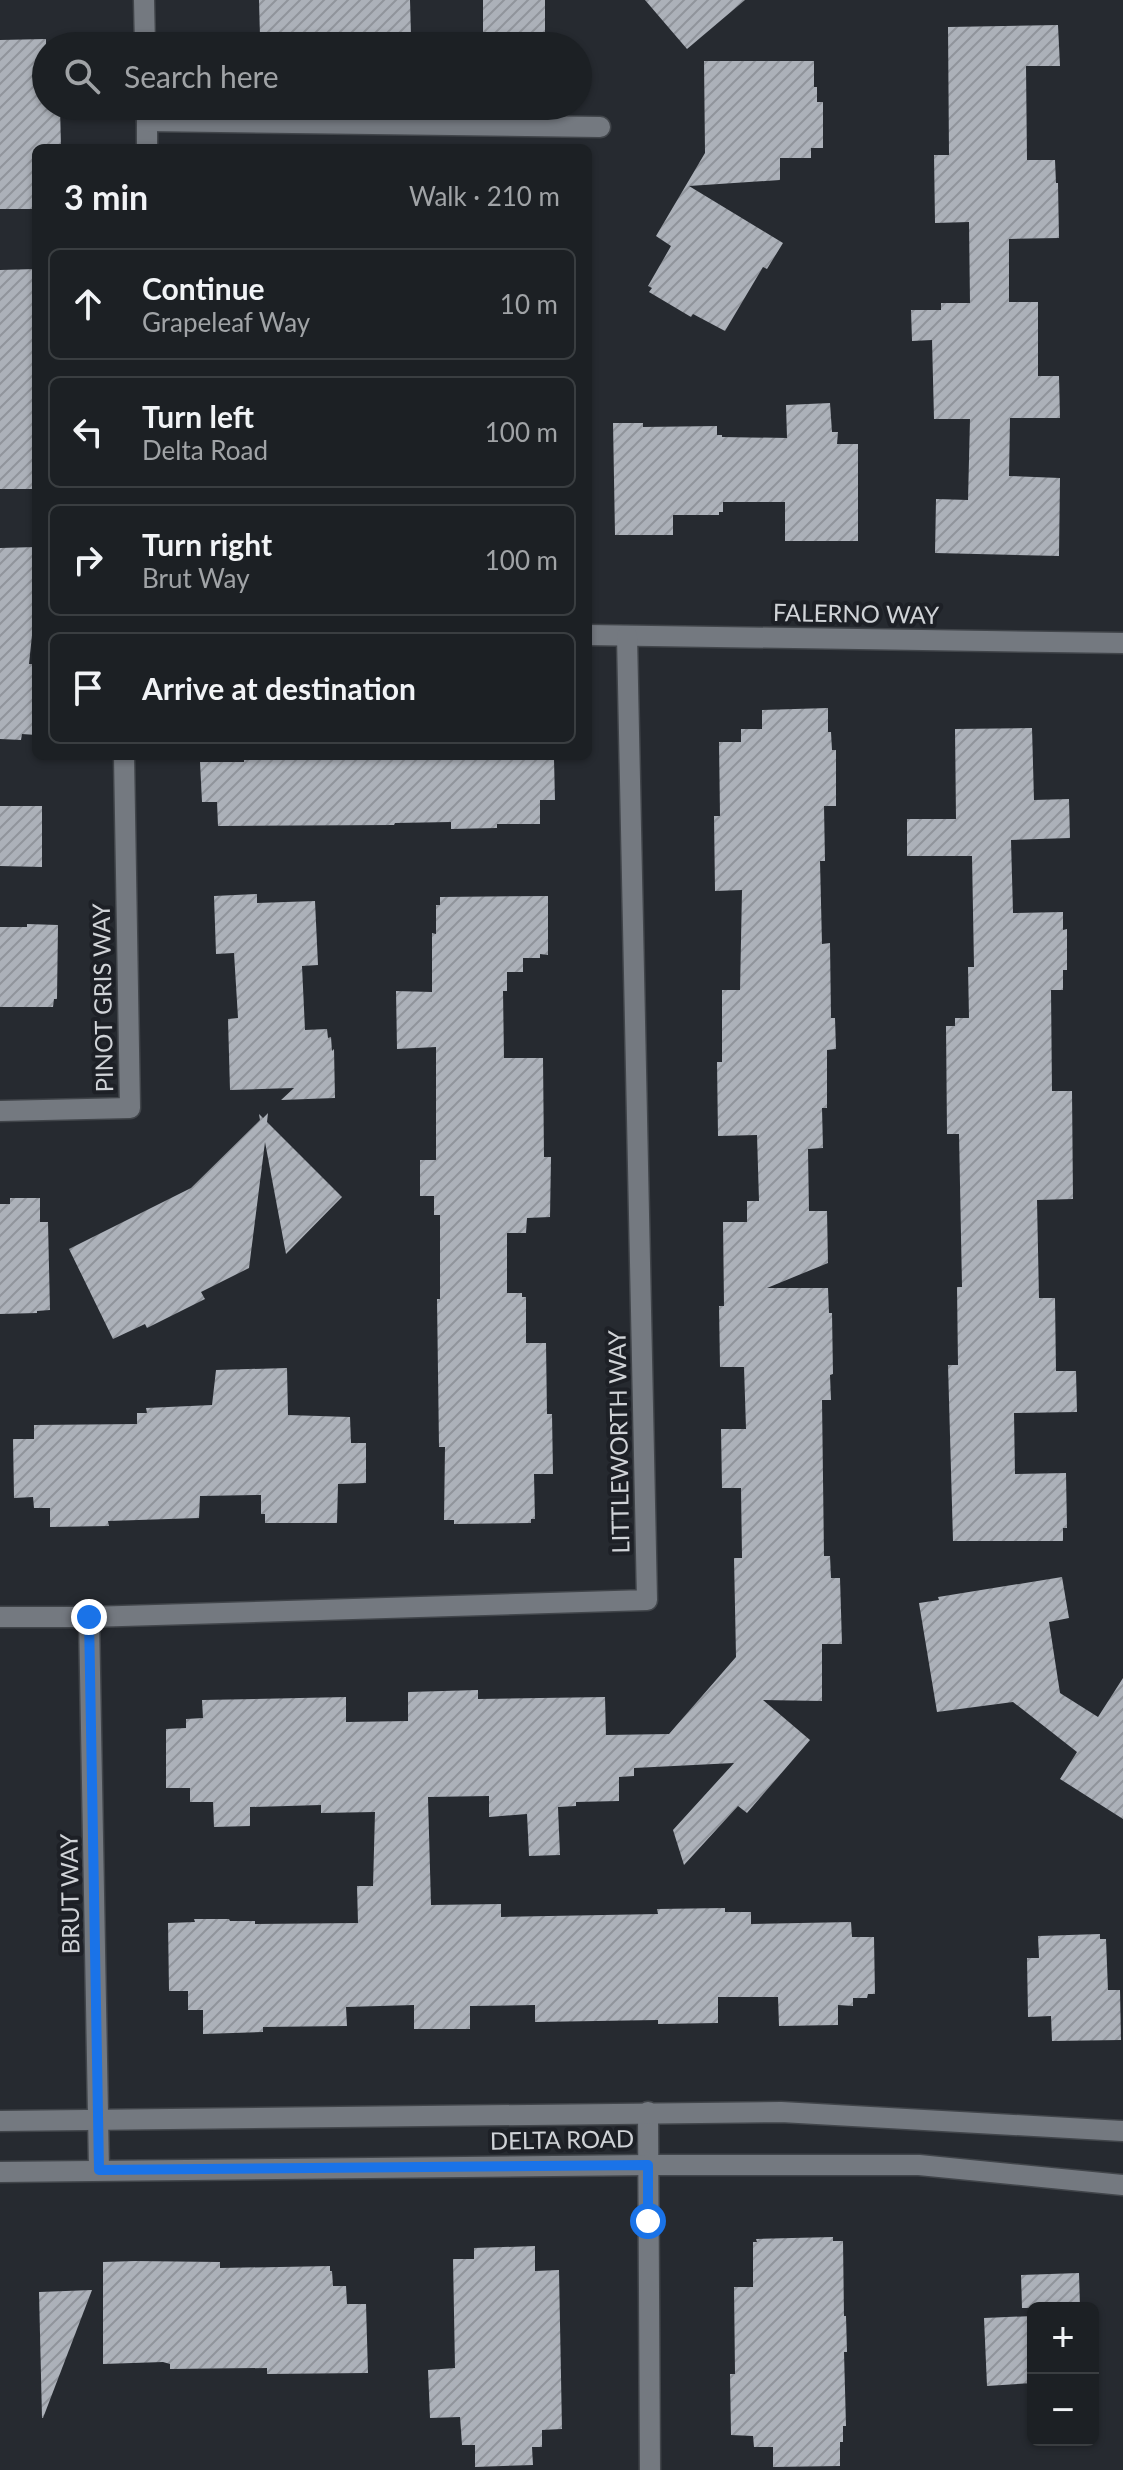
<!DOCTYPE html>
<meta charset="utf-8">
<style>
body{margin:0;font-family:Lato,sans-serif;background:#292d31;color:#f1f3f6}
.controls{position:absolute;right:24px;bottom:24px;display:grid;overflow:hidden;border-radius:12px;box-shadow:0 2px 6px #0004}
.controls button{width:72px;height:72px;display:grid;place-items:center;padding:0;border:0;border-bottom:2px solid #3a3e41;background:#1c2024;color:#f1f3f6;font:40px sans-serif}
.stop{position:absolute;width:24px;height:24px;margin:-18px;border:6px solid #1a73e8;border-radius:50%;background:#fff}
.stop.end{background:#1a73e8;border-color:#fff;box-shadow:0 2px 8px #0008}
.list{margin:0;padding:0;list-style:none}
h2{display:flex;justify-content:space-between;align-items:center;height:104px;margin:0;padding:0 32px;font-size:34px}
h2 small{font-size:26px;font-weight:400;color:#a0a3a6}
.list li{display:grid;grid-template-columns:52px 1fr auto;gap:24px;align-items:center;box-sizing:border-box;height:112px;margin:0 16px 16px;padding:0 16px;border:2px solid #3a3e41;border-radius:12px}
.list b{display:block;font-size:30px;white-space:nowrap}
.list p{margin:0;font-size:26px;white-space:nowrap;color:#a0a3a6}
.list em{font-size:26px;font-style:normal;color:#a0a3a6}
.icon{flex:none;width:44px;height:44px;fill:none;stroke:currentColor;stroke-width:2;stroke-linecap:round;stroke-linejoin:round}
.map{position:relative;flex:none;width:1123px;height:2470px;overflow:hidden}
.search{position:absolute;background:#1c2024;box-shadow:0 2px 6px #0004;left:32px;top:32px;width:560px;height:88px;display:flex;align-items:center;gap:20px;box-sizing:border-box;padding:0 28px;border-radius:44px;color:#a0a3a6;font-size:30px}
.panel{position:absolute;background:#1c2024;box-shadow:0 2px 6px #0004;left:32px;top:144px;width:560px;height:616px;border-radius:12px}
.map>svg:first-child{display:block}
.building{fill:url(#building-hatch)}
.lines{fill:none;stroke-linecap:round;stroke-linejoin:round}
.minor-casing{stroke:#41454a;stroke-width:23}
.tertiary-casing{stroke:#41454a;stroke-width:23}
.minor{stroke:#747980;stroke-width:20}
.tertiary{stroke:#747980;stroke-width:20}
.route{stroke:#1a73e8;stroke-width:10}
.labels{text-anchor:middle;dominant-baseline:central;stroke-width:8;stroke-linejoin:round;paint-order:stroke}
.street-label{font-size:24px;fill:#d0d3d7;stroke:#1d2026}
</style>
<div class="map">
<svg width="1123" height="2470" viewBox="0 0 1123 2470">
<defs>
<pattern id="building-hatch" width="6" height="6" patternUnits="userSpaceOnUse" patternTransform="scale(2)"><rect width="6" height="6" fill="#acb1b9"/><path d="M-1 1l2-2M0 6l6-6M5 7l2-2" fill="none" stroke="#90949b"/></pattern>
</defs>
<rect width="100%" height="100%" fill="#262a30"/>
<g class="building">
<polygon points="259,0 410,0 411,36 260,37"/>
<rect x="483" y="0" width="62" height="32"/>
<polygon points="645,0 745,0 687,49"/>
<polygon points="1058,25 1060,66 1026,66 1027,160 1055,160 1056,183 1058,183 1059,238 1009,239 1009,302 1038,302 1038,376 1059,376 1060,418 1010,418 1009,476 1060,478 1059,556 935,553 936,499 968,500 970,419 934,419 932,340 912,341 911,310 941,310 941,303 970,303 969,222 935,223 934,155 949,155 948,27"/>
<polygon points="46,39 46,106 60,106 61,148 36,148 36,209 0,209 0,40"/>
<polygon points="704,61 814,61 814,87 817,87 817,102 823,102 823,148 811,148 811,158 780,158 780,180 689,186 783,243 767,269 763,267 725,331 693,314 691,317 649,292 652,288 648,286 671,246 656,236 705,153"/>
<polygon points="36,269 36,489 0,489 0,270"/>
<polygon points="830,403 832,432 838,432 837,444 858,444 858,541 785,541 785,502 723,502 723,512 719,512 719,515 673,515 673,535 615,535 613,423 643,423 643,427 717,426 717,435 722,435 722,437 787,438 786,405"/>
<polygon points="36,547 36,597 29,664 36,664 36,735 22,734 21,740 0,739 0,548"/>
<polygon points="828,708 828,732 831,732 832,750 836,750 836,806 824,806 825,861 820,861 822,944 830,943 831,1018 835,1018 836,1049 827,1050 827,1108 822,1108 823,1148 808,1149 809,1211 827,1211 828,1263 767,1288 828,1288 829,1313 832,1313 833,1374 830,1375 831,1400 822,1400 824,1556 830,1556 831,1578 840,1578 842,1644 822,1644 822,1701 763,1700 810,1740 747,1813 738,1806 684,1865 673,1830 734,1763 634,1768 634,1776 619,1777 619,1801 576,1802 576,1806 558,1807 560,1855 529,1856 527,1814 489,1817 489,1796 428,1797 431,1905 501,1904 501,1917 658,1914 657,1909 725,1908 725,1912 751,1912 751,1924 851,1922 852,1937 874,1937 875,1994 868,1994 867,1998 853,1998 853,2006 838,2005 838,2025 779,2026 778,1997 718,1997 718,2023 658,2024 658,2020 535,2022 535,2005 470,2006 470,2029 414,2029 414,2005 346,2007 347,2026 263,2027 263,2032 203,2034 203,2010 188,2010 188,1991 169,1991 168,1923 195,1922 194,1919 229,1919 230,1921 255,1921 255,1924 358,1923 357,1886 373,1886 375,1812 321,1813 321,1805 250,1807 250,1826 214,1827 213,1802 190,1802 190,1788 166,1788 166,1729 186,1728 186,1719 203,1718 202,1700 346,1697 346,1722 408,1721 408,1692 478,1690 478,1699 605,1697 606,1735 669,1734 736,1657 734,1558 742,1558 741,1488 722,1488 721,1429 746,1429 744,1367 720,1367 719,1306 724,1306 723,1222 747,1222 747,1201 759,1201 757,1135 718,1136 717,1062 722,1062 722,990 740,990 742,890 715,891 714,816 720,816 719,742 741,742 741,729 762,729 762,710"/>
<polygon points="1032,728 1034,800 1069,799 1070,838 1011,840 1013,913 1063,912 1063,930 1067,929 1067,970 1063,970 1063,990 1051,990 1052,1091 1072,1091 1073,1199 1037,1200 1039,1298 1055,1298 1056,1371 1076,1371 1077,1412 1014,1413 1015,1474 1066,1473 1067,1528 1063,1528 1063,1541 953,1541 948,1365 958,1365 957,1287 962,1287 959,1134 947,1134 946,1026 955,1026 955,1018 969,1018 968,967 974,967 972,856 907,856 907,819 956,819 955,729"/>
<polygon points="244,756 511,756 511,760 554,759 555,800 540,800 540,824 497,824 497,828 451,829 451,822 395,823 394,825 218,826 217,802 202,802 200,762 244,762"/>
<polygon points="0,806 42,806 42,867 0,866"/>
<polygon points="257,894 257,903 315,901 318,965 302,966 305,1030 327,1029 328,1038 331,1037 332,1051 334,1049 335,1098 281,1100 294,1088 230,1090 228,1019 238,1018 234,953 216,954 214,896"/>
<polygon points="548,896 548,955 540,954 540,958 523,958 523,972 507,972 507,991 503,991 504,1058 543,1058 544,1157 551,1157 550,1217 527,1218 526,1233 507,1233 507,1293 522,1293 522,1297 526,1297 526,1343 546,1343 547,1414 552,1414 553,1474 534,1474 535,1519 531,1519 531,1523 454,1524 454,1520 444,1520 445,1447 439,1447 437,1299 440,1299 440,1215 434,1215 434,1196 420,1196 420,1160 436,1160 436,1047 397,1049 396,991 432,992 432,933 436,934 436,905 440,905 440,897"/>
<polygon points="27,924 58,925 57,999 54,999 53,1007 0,1007 0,927 27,927"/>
<polygon points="268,1113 267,1122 342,1197 286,1254 265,1142 249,1268 201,1292 205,1299 147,1328 145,1324 113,1339 69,1249 191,1188 260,1120 259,1114 263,1118"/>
<polygon points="10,1198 40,1198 40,1222 48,1222 50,1310 37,1311 37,1313 0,1314 0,1204 10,1204"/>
<polygon points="287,1368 288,1415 350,1417 351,1443 366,1443 366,1483 338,1484 337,1523 265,1523 265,1514 261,1514 261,1495 200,1496 199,1518 108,1521 109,1526 50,1527 50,1508 34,1508 33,1497 14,1498 13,1439 34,1439 34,1425 137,1424 137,1413 147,1413 146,1408 212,1405 216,1370"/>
<polygon points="1062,1577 1069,1618 1049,1622 1060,1693 1098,1717 1123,1678 1123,1819 1060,1779 1077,1752 1013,1702 937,1712 919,1603 939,1600 938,1597"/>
<polygon points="1100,1934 1100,1939 1106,1939 1108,1990 1120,1990 1121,2040 1052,2041 1051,2016 1028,2017 1027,1958 1039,1958 1038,1936"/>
<polygon points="833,2237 833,2241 843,2241 844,2316 846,2316 847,2352 844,2352 846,2426 843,2426 843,2442 840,2442 840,2466 773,2467 773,2447 754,2447 753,2436 731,2435 730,2374 735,2374 734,2287 753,2287 753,2242 757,2242 756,2239"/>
<polygon points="535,2246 535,2271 559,2270 562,2429 542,2430 542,2447 532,2447 533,2465 475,2467 475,2445 462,2445 460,2417 430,2418 428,2370 455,2368 453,2259 474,2259 474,2248"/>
<polygon points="135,2261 220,2262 220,2268 330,2266 330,2271 332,2271 333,2286 346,2286 347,2304 366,2304 368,2373 267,2374 267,2368 170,2369 170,2364 163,2362 103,2364 103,2262"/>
<polygon points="1079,2273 1080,2308 1022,2308 1021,2275"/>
<polygon points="92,2290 43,2418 42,2418 39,2292"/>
<polygon points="1033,2316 1033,2383 987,2386 984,2318"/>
</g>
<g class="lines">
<g class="minor-casing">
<g id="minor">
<polyline points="144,0 145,46"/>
<polyline points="147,106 147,148"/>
<polyline points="147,121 600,127"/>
<polyline points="588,635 1123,643"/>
<polyline points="0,1111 130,1108 124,756"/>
<polyline points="0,1617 89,1617 647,1600 627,636"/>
<polyline points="89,1617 99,2170"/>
<polyline points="648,2112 650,2470"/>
</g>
</g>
<g class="tertiary-casing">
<g id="tertiary">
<polyline points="0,2121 781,2112 1123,2131"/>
<polyline points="0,2172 648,2165 919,2165 1123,2185"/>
</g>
</g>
<use href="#minor" class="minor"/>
<use href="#tertiary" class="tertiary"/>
</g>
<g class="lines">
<polyline class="route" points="89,1617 99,2170 648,2165 648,2221"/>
</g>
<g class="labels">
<g class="street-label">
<text transform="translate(856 613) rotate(1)">FALERNO WAY</text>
<text transform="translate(102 998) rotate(-91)">PINOT GRIS WAY</text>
<text transform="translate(618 1442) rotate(-91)">LITTLEWORTH WAY</text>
<text transform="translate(69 1894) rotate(-91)">BRUT WAY</text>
<text transform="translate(562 2139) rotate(-1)">DELTA ROAD</text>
</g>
</g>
</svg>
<div class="controls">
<button>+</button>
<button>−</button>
</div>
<div class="stop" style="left:648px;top:2221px"></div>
<div class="stop end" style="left:89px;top:1617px"></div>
<div class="search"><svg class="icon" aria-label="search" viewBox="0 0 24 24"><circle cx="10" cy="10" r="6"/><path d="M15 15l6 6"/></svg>Search here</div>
<section class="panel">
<h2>3 min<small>Walk · 210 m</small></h2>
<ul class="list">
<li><svg class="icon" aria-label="ahead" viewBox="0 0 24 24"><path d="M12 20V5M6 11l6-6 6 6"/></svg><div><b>Continue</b><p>Grapeleaf Way</p></div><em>10 m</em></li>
<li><svg class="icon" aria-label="left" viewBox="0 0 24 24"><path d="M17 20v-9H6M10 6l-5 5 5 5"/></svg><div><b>Turn left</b><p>Delta Road</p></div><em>100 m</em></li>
<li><svg class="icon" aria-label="right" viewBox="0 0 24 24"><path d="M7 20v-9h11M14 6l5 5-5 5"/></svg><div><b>Turn right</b><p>Brut Way</p></div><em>100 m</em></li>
<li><svg class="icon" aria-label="arrive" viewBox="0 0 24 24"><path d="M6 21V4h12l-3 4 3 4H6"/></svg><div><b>Arrive at destination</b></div></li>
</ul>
</section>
</div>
